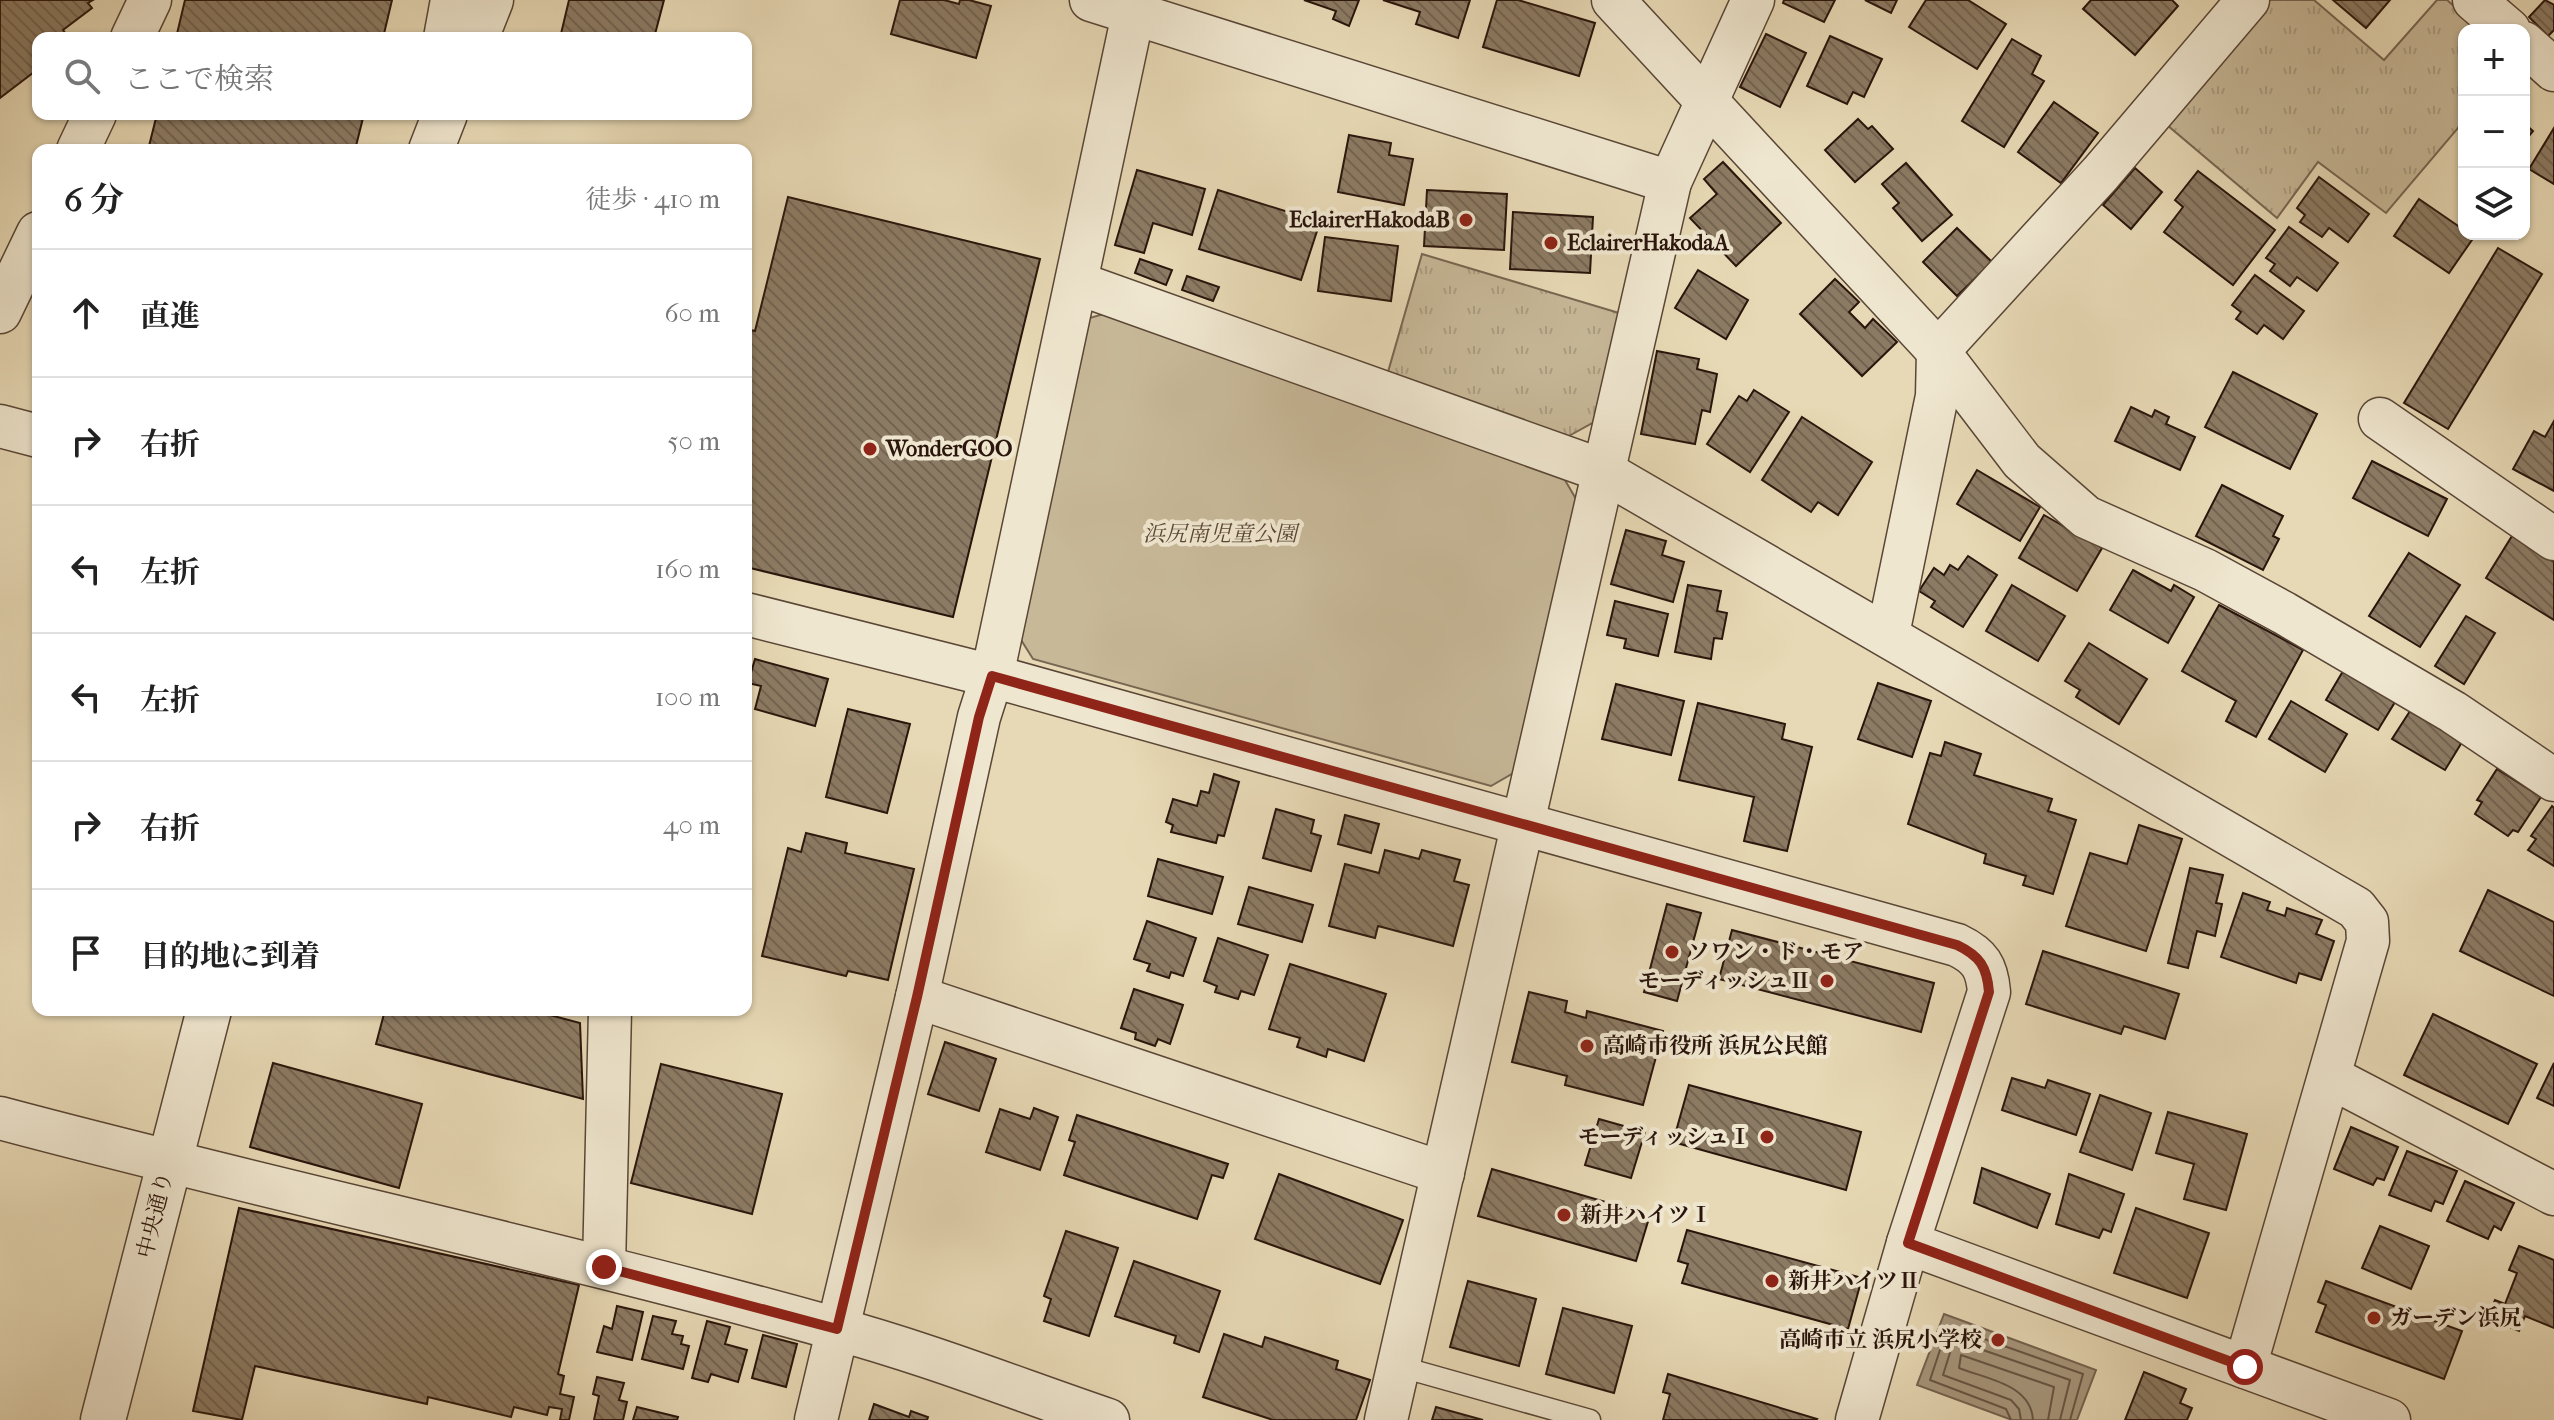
<!DOCTYPE html>
<html lang="ja">
<meta charset="utf-8">
<style>
body{margin:0;font-family:"IM FELL French Canon","Noto Serif JP",serif;background:#f6f6f6;color:#222}
.controls{position:absolute;right:24px;top:24px;display:grid;overflow:hidden;border-radius:16px;box-shadow:0 2px 6px #0004}
.controls button{width:72px;height:72px;display:grid;place-items:center;padding:0;border:0;border-bottom:2px solid #e0e0e0;background:#fff;color:#222;font:40px sans-serif}
.stop{position:absolute;width:24px;height:24px;margin:-18px;border:6px solid #8f2418;border-radius:50%;background:#fff}
.stop.end{background:#8f2418;border-color:#fff;box-shadow:0 2px 8px #0008}
.list{margin:0;padding:0;list-style:none}
h2{display:flex;justify-content:space-between;align-items:center;height:104px;margin:0;padding:0 32px;font-size:34px}
h2 small{font-size:26px;font-weight:400;color:#767676}
.list li{display:grid;grid-template-columns:52px 1fr auto;gap:24px;align-items:center;box-sizing:border-box;height:128px;padding:0 32px;border-top:2px solid #e0e0e0}
.list b{display:block;font-size:30px;white-space:nowrap}
.list em{font-size:26px;font-style:normal;color:#767676}
.icon{flex:none;width:44px;height:44px;fill:none;stroke:currentColor;stroke-width:2;stroke-linecap:round;stroke-linejoin:round}
.map{position:relative;flex:none;width:2554px;height:1420px;overflow:hidden}
.search{position:absolute;background:#fff;box-shadow:0 2px 6px #0004;left:32px;top:32px;width:720px;height:88px;display:flex;align-items:center;gap:20px;box-sizing:border-box;padding:0 28px;border-radius:16px;color:#767676;font-size:30px}
.panel{position:absolute;background:#fff;box-shadow:0 2px 6px #0004;left:32px;top:144px;width:720px;height:872px;border-radius:16px}
.map>svg:first-child{display:block}
.grass{fill:url(#grass-tufts);stroke:#786652;stroke-width:2}
.green{fill:#c7b898;stroke:#786652;stroke-width:2}
.water{fill:#a7967c;stroke:#75624f;stroke-width:2}
.lines{fill:none;stroke-linecap:round;stroke-linejoin:round}
.shore{stroke:#685644;stroke-width:2}
.building{fill:url(#building-back-hatch);stroke:#2a150c;stroke-width:2}
.service-casing{stroke:#594636;stroke-width:23}
.minor-casing{stroke:#594636;stroke-width:45}
.tertiary-casing{stroke:#594636;stroke-width:47}
.service{stroke:#efe6cf;stroke-width:20}
.minor{stroke:#efe6cf;stroke-width:42}
.tertiary{stroke:#efe6cf;stroke-width:44}
.route{stroke:#8f2418;stroke-width:10}
.poi-dot{fill:#8f2418;stroke:#efe6cf;stroke-width:3}
.labels{text-anchor:middle;dominant-baseline:central;stroke-width:8;stroke-linejoin:round;paint-order:stroke}
.poi-label{font-size:22px;font-weight:bold;fill:#2a150c;stroke:#efe6cf;text-anchor:start}
.park-label{font-size:22px;font-style:italic;fill:#594636;stroke:#efe6cf}
.street-label{font-size:22px;fill:#2a150c;stroke:#efe6cf}
</style>
<div class="map">
<svg width="2554" height="1420" viewBox="0 0 2554 1420">
<defs>
<pattern id="grass-tufts" width="24" height="20" patternUnits="userSpaceOnUse" patternTransform="scale(2)"><rect width="24" height="20" fill="#c7b898"/><path d="M3 7l-1-3M5 7V3M7 7l1-3M15 17l-1-3M17 17v-4M19 17l1-3" fill="none" stroke="#ab9d82"/></pattern>
<pattern id="building-back-hatch" width="6" height="6" patternUnits="userSpaceOnUse" patternTransform="scale(2)"><rect width="6" height="6" fill="#8c7b64"/><path d="M-1 5l2 2M0 0l6 6M5-1l2 2" fill="none" stroke="#736451"/></pattern>
</defs>
<rect width="100%" height="100%" fill="#e7d9b5"/>
<filter id="stains"><feTurbulence type="fractalNoise" baseFrequency=".0025" numOctaves="4"/><feColorMatrix values="0 0 0 0 .2 0 0 0 0 .09 0 0 0 0 .02 0 0 0 .5 -.17"/></filter>
<radialGradient id="worn" r=".72"><stop offset=".6" stop-color="#630" stop-opacity="0"/><stop offset="1" stop-color="#630" stop-opacity=".3"/></radialGradient>
<g class="grass">
<polygon points="2258,0 2314,0 2384,60 2437,0 2447,0 2481,30 2464,30 2464,121 2386,213 2318,162 2277,218 2160,119"/>
<polygon points="1422,254 1619,313 1594,422 1567,437 1388,372"/>
</g>
<polygon class="green" points="1107,313 1562,475 1576,499 1515,772 1491,786 1033,659 1018,635 1086,319"/>
<polygon class="water" points="1944,1314 2096,1370 2077,1420 2012,1420 1917,1385"/>
<g class="lines">
<g class="shore">
<polyline points="2011,1420 2006,1409 1930,1380 1948,1326 2083,1374 2070,1420"/>
<polyline points="2021,1420 2019,1409 2011,1400 1943,1375 1954,1340 2070,1380 2060,1420"/>
<path d="M 2033,1420 C 2031,1384 1986,1379 1959,1368 L 1961,1355 L 2054,1387 L 2048,1420"/>
</g>
</g>
<g class="building">
<polygon points="0,0 93,0 88,3 92,8 63,30 69,38 38,38 38,69 0,98"/>
<polygon points="185,0 392,0 383,38 176,38"/>
<polygon points="569,0 664,0 654,38 560,38"/>
<polygon points="900,0 944,0 959,4 960,0 969,0 991,6 976,58 891,34"/>
<polygon points="1304,0 1359,0 1349,26 1333,19 1336,11"/>
<polygon points="1383,0 1470,0 1458,38 1416,24 1420,12"/>
<polygon points="1497,0 1518,0 1595,23 1579,76 1483,47"/>
<polygon points="1784,0 1835,0 1824,22 1783,3"/>
<polygon points="1865,0 1897,0 1891,13"/>
<polygon points="1926,0 1968,0 2006,24 1977,69 1909,27"/>
<polygon points="2091,0 2172,0 2178,6 2135,55 2083,9"/>
<polygon points="2333,0 2390,0 2366,28"/>
<polygon points="2545,0 2554,5 2554,30 2548,36 2529,17"/>
<polygon points="1766,34 1806,53 1780,107 1740,87"/>
<polygon points="1830,36 1882,59 1864,97 1853,92 1847,104 1807,86"/>
<polygon points="2012,39 2041,56 2032,74 2044,81 2004,147 1962,121"/>
<polygon points="2054,102 2098,133 2061,183 2018,152"/>
<polygon points="157,114 364,114 355,150 148,150"/>
<polygon points="1858,119 1868,129 1872,126 1893,149 1855,182 1825,150"/>
<polygon points="2524,123 2533,131 2524,142"/>
<polygon points="2554,128 2554,184 2529,169"/>
<polygon points="1349,135 1391,143 1389,155 1413,159 1404,205 1338,192"/>
<polygon points="1723,162 1781,223 1736,266 1690,218 1717,194 1704,179"/>
<polygon points="1906,163 1952,215 1922,241 1893,208 1899,203 1882,184"/>
<polygon points="2135,168 2162,192 2131,229 2103,205"/>
<polygon points="1137,170 1205,189 1192,235 1153,223 1144,253 1115,245"/>
<polygon points="2198,171 2275,230 2233,285 2164,232 2183,207 2175,200"/>
<polygon points="2319,177 2369,214 2348,242 2329,228 2322,237 2300,222 2305,215 2297,208"/>
<polygon points="1218,190 1320,222 1301,280 1199,249"/>
<polygon points="1427,190 1507,194 1504,250 1424,246"/>
<polygon points="788,197 1040,259 953,617 746,567 746,329 755,331"/>
<polygon points="2419,199 2464,230 2464,234 2474,237 2449,273 2394,236"/>
<polygon points="1513,212 1593,217 1590,273 1510,269"/>
<polygon points="2289,227 2338,263 2317,291 2297,277 2290,286 2270,271 2275,264 2266,258"/>
<polygon points="1957,228 1992,262 1957,296 1923,262"/>
<polygon points="1325,237 1398,246 1391,301 1318,291"/>
<polygon points="2498,248 2542,274 2448,429 2404,403"/>
<polygon points="1140,259 1172,270 1166,285 1135,273"/>
<polygon points="1698,270 1748,300 1726,339 1675,308"/>
<polygon points="2255,275 2304,311 2283,339 2264,325 2257,334 2236,319 2241,312 2232,305"/>
<polygon points="1187,276 1219,287 1213,301 1182,290"/>
<polygon points="1835,279 1859,302 1849,312 1865,328 1873,319 1897,342 1862,376 1800,314"/>
<polygon points="1657,351 1699,359 1697,369 1717,374 1710,412 1702,410 1695,444 1641,434"/>
<polygon points="2233,372 2317,414 2290,469 2205,427"/>
<polygon points="1754,390 1789,412 1750,472 1707,444 1739,396 1747,401"/>
<polygon points="2131,407 2152,417 2155,410 2169,417 2166,424 2195,437 2180,470 2115,441"/>
<polygon points="1802,417 1872,462 1838,515 1818,502 1811,512 1762,480"/>
<polygon points="2554,421 2554,491 2513,469 2534,431 2545,437"/>
<polygon points="2372,461 2447,499 2428,536 2353,498"/>
<polygon points="1977,470 2040,507 2020,541 1957,504"/>
<polygon points="2222,485 2283,516 2273,536 2279,539 2263,570 2196,536"/>
<polygon points="2044,515 2102,548 2077,591 2019,558"/>
<polygon points="1626,530 1666,541 1662,555 1684,562 1673,602 1611,584"/>
<polygon points="2512,536 2554,562 2554,620 2486,578"/>
<polygon points="2409,553 2460,585 2420,647 2369,616"/>
<polygon points="1968,556 1997,575 1963,627 1931,607 1935,601 1919,591 1934,568 1944,575 1950,565 1958,570"/>
<polygon points="2133,570 2171,591 2174,585 2194,597 2168,643 2110,610"/>
<polygon points="1688,585 1721,591 1717,611 1727,613 1722,639 1714,638 1711,659 1675,652"/>
<polygon points="2012,585 2065,616 2038,661 1986,631"/>
<polygon points="1615,601 1668,614 1658,656 1624,648 1626,639 1607,635"/>
<polygon points="2219,605 2303,650 2256,737 2226,721 2236,701 2182,671"/>
<polygon points="2466,616 2495,633 2464,684 2435,666"/>
<polygon points="2089,643 2147,679 2119,724 2076,697 2080,690 2065,681"/>
<polygon points="755,659 828,679 815,726 755,709 761,686 748,683"/>
<polygon points="2343,671 2395,702 2378,730 2326,700"/>
<polygon points="1878,683 1931,701 1912,757 1858,739"/>
<polygon points="1616,684 1684,701 1671,755 1602,739"/>
<polygon points="2291,701 2347,734 2325,772 2269,739"/>
<polygon points="1698,703 1785,724 1782,739 1812,747 1787,851 1744,841 1754,797 1679,780"/>
<polygon points="848,709 910,724 887,813 826,797"/>
<polygon points="2410,711 2462,742 2445,770 2392,739"/>
<polygon points="1945,742 1981,754 1974,775 2052,799 2048,811 2076,820 2053,894 2023,885 2026,876 1984,863 1986,854 1908,824 1930,753 1941,756"/>
<polygon points="2497,769 2541,797 2518,832 2513,830 2508,836 2475,814 2482,802 2477,800"/>
<polygon points="1214,774 1239,782 1224,836 1218,835 1216,843 1171,832 1173,825 1166,822 1173,799 1197,806 1201,791 1209,793"/>
<polygon points="2552,806 2554,808 2554,866 2528,850 2536,839 2531,836"/>
<polygon points="1276,809 1314,820 1311,833 1321,836 1311,871 1263,858"/>
<polygon points="1345,815 1379,824 1371,853 1338,844"/>
<polygon points="2139,825 2182,839 2146,951 2066,926 2090,853 2127,864"/>
<polygon points="806,833 847,843 845,853 914,869 888,980 848,971 846,976 762,956 788,848 801,852"/>
<polygon points="1385,850 1419,859 1422,850 1460,860 1454,881 1469,885 1453,946 1378,926 1375,938 1329,926 1345,864 1379,873"/>
<polygon points="1158,859 1223,877 1212,914 1148,896"/>
<polygon points="2190,868 2223,875 2216,903 2222,904 2215,936 2197,931 2188,968 2168,963"/>
<polygon points="1249,887 1313,905 1302,942 1238,924"/>
<polygon points="2488,890 2554,922 2554,996 2460,951"/>
<polygon points="2243,893 2270,902 2267,910 2285,916 2287,908 2322,920 2316,934 2334,941 2321,980 2299,973 2296,983 2221,957"/>
<polygon points="1667,904 1701,913 1677,1001 1644,992"/>
<polygon points="1147,921 1196,938 1183,976 1171,972 1169,978 1147,971 1150,964 1134,959"/>
<polygon points="1732,930 1934,983 1921,1032 1719,979"/>
<polygon points="1218,938 1268,955 1254,995 1241,991 1238,999 1215,992 1217,986 1204,981"/>
<polygon points="2043,951 2179,994 2165,1039 2124,1026 2121,1034 2026,1004"/>
<polygon points="1290,964 1386,994 1364,1061 1328,1049 1326,1057 1297,1047 1300,1038 1269,1029"/>
<polygon points="1134,989 1183,1005 1170,1044 1158,1039 1155,1046 1135,1039 1136,1033 1121,1028"/>
<polygon points="1529,992 1567,1001 1565,1012 1586,1018 1587,1011 1663,1031 1643,1105 1565,1085 1567,1076 1512,1062"/>
<polygon points="385,1010 531,1010 580,1023 583,1099 376,1044"/>
<polygon points="2433,1014 2537,1064 2508,1124 2404,1075"/>
<polygon points="945,1042 996,1059 979,1111 928,1094"/>
<polygon points="273,1063 422,1104 399,1188 250,1147"/>
<polygon points="2554,1063 2554,1106 2537,1098"/>
<polygon points="661,1064 782,1094 752,1214 631,1183"/>
<polygon points="2012,1078 2045,1088 2048,1080 2090,1094 2076,1135 2002,1110"/>
<polygon points="1689,1085 1861,1132 1846,1190 1673,1142"/>
<polygon points="2100,1095 2151,1113 2132,1170 2080,1152"/>
<polygon points="1034,1108 1058,1117 1040,1170 986,1152 1000,1109 1030,1119"/>
<polygon points="2168,1112 2247,1134 2226,1210 2184,1199 2194,1164 2156,1153"/>
<polygon points="1077,1115 1228,1164 1223,1178 1212,1175 1197,1219 1064,1175 1075,1142 1069,1140"/>
<polygon points="1599,1119 1645,1132 1631,1178 1585,1165"/>
<polygon points="2351,1127 2398,1147 2384,1180 2377,1178 2373,1185 2334,1169"/>
<polygon points="2407,1151 2457,1171 2443,1204 2435,1201 2431,1211 2389,1195"/>
<polygon points="1982,1168 2050,1194 2037,1228 1974,1203"/>
<polygon points="1492,1169 1650,1215 1636,1261 1478,1216"/>
<polygon points="1279,1174 1403,1220 1380,1284 1255,1239"/>
<polygon points="2069,1174 2124,1194 2111,1232 2103,1229 2099,1238 2056,1224"/>
<polygon points="2465,1181 2514,1203 2501,1230 2494,1226 2488,1239 2447,1221"/>
<polygon points="239,1208 579,1285 558,1374 564,1376 560,1394 574,1397 569,1420 560,1420 562,1409 549,1407 547,1415 514,1407 511,1417 428,1397 427,1404 255,1366 242,1420 193,1411"/>
<polygon points="2136,1208 2209,1233 2187,1298 2114,1273"/>
<polygon points="2380,1226 2429,1246 2411,1289 2362,1268"/>
<polygon points="1687,1230 1862,1278 1848,1329 1682,1283 1688,1264 1678,1261"/>
<polygon points="1066,1231 1118,1248 1089,1336 1044,1321 1051,1299 1044,1296"/>
<polygon points="2519,1246 2554,1260 2554,1328 2525,1316 2519,1331 2488,1318 2495,1300 2505,1304 2517,1273 2509,1270"/>
<polygon points="1134,1261 1220,1291 1199,1352 1174,1343 1176,1336 1115,1316"/>
<polygon points="1468,1281 1536,1299 1519,1366 1450,1347"/>
<polygon points="2326,1281 2462,1331 2444,1379 2316,1332 2326,1305 2318,1302"/>
<polygon points="617,1306 643,1312 632,1360 597,1352 604,1326 612,1329"/>
<polygon points="1563,1308 1632,1326 1614,1393 1546,1374"/>
<polygon points="653,1316 676,1321 672,1334 683,1336 681,1344 689,1346 683,1369 642,1359"/>
<polygon points="707,1321 730,1327 725,1344 747,1350 738,1382 711,1374 708,1382 692,1378"/>
<polygon points="1224,1334 1262,1347 1265,1337 1338,1361 1336,1369 1370,1380 1356,1420 1273,1420 1203,1397"/>
<polygon points="763,1335 797,1344 786,1387 752,1378"/>
<polygon points="2144,1372 2186,1389 2180,1403 2192,1408 2187,1420 2125,1420"/>
<polygon points="1668,1374 1817,1419 1816,1420 1663,1420 1670,1394 1663,1392"/>
<polygon points="597,1377 624,1383 619,1400 627,1402 623,1420 594,1420 599,1396 593,1394"/>
<polygon points="874,1404 909,1417 911,1411 928,1417 927,1420 869,1420"/>
<polygon points="637,1407 678,1417 677,1420 633,1420"/>
<polygon points="1436,1407 1483,1420 1432,1420"/>
</g>
<g class="lines">
<g class="service-casing">
<polyline id="service" points="1398,1366 1590,1420"/>
</g>
<g class="minor-casing">
<g id="minor">
<polyline points="1091,0 1670,182"/>
<polyline points="1613,0 1938,351 2022,461 2086,517 2205,570 2284,613 2453,712 2554,780"/>
<polyline points="2474,0 2509,30"/>
<polyline points="132,38 150,0"/>
<polyline points="2524,43 2554,70"/>
<polyline points="78,150 95,114"/>
<polyline points="1077,283 1601,470 2356,908 2367,922 2368,941 2245,1367"/>
<polyline points="0,312 38,233"/>
<polyline points="2380,419 2554,539"/>
<polyline points="0,426 38,436"/>
<path d="M 746,614 L 992,676 L 1957,945 C 1980,956 1987,967 1989,992 L 1908,1243 L 1857,1420"/>
<polyline points="1888,634 1937,396 1938,351 2101,173 2248,0"/>
<polyline points="917,997 1443,1173"/>
<polyline points="2330,1077 2554,1194"/>
<path d="M 0,1118 C 277,1192 557,1251 833,1328 C 926,1353 1017,1389 1108,1420"/>
<polyline points="1908,1243 2389,1420"/>
<polyline points="604,1267 610,1010"/>
<polyline points="816,1420 917,997 979,717 992,676 1136,0"/>
<polyline points="1386,1420 1670,182 1753,0"/>
</g>
</g>
<g class="tertiary-casing">
<g id="tertiary">
<polyline points="446,38 453,0"/>
<polyline points="476,38 491,0"/>
<polyline points="431,150 445,114"/>
<polyline points="103,1420 209,1010"/>
</g>
</g>
<use href="#service" class="service"/>
<use href="#minor" class="minor"/>
<use href="#tertiary" class="tertiary"/>
</g>
<g class="lines">
<path class="route" d="M 604,1267 L 837,1329 L 917,997 L 979,717 L 992,676 L 1957,945 C 1980,956 1987,967 1989,992 L 1908,1243 L 2245,1367"/>
</g>
<g class="poi-dot">
<circle cx="1466" cy="220" r="8"/>
<circle cx="1551" cy="243" r="8"/>
<circle cx="870" cy="449" r="8"/>
<circle cx="1672" cy="952" r="8"/>
<circle cx="1827" cy="981" r="8"/>
<circle cx="1587" cy="1046" r="8"/>
<circle cx="1767" cy="1137" r="8"/>
<circle cx="1564" cy="1215" r="8"/>
<circle cx="1772" cy="1281" r="8"/>
<circle cx="2374" cy="1318" r="8"/>
<circle cx="1998" cy="1340" r="8"/>
</g>
<g class="labels">
<g class="poi-label">
<text x="1450" y="220" text-anchor="end">EclairerHakodaB</text>
<text x="1567" y="243">EclairerHakodaA</text>
<text x="886" y="449">WonderGOO</text>
<text x="1688" y="952">ソワン・ド・モア</text>
<text x="1811" y="981" text-anchor="end">モーディッシュⅡ</text>
<text x="1603" y="1046">高崎市役所 浜尻公民館</text>
<text x="1751" y="1137" text-anchor="end">モーディッシュⅠ</text>
<text x="1580" y="1215">新井ハイツⅠ</text>
<text x="1788" y="1281">新井ハイツⅡ</text>
<text x="2390" y="1318">ガーデン浜尻</text>
<text x="1982" y="1340" text-anchor="end">高崎市立 浜尻小学校</text>
</g>
<g class="park-label">
<text x="1220" y="534">浜尻南児童公園</text>
</g>
<g class="street-label">
<text transform="translate(155 1215) rotate(-76)">中央通り</text>
</g>
</g>
<rect width="100%" height="100%" filter="url(#stains)"/>
<rect width="100%" height="100%" fill="url(#worn)"/>
</svg>
<div class="controls">
<button>+</button>
<button>−</button>
<button><svg class="icon" aria-label="layers" viewBox="0 0 24 24"><path d="M12 4l9 5-9 5-9-5zM3 14l9 5 9-5"/></svg></button>
</div>
<div class="stop" style="left:2245px;top:1367px"></div>
<div class="stop end" style="left:604px;top:1267px"></div>
<div class="search"><svg class="icon" aria-label="search" viewBox="0 0 24 24"><circle cx="10" cy="10" r="6"/><path d="M15 15l6 6"/></svg>ここで検索</div>
<section class="panel">
<h2>6 分<small>徒歩 · 410 m</small></h2>
<ul class="list">
<li><svg class="icon" aria-label="ahead" viewBox="0 0 24 24"><path d="M12 20V5M6 11l6-6 6 6"/></svg><div><b>直進</b></div><em>60 m</em></li>
<li><svg class="icon" aria-label="right" viewBox="0 0 24 24"><path d="M7 20v-9h11M14 6l5 5-5 5"/></svg><div><b>右折</b></div><em>50 m</em></li>
<li><svg class="icon" aria-label="left" viewBox="0 0 24 24"><path d="M17 20v-9H6M10 6l-5 5 5 5"/></svg><div><b>左折</b></div><em>160 m</em></li>
<li><svg class="icon" aria-label="left" viewBox="0 0 24 24"><path d="M17 20v-9H6M10 6l-5 5 5 5"/></svg><div><b>左折</b></div><em>100 m</em></li>
<li><svg class="icon" aria-label="right" viewBox="0 0 24 24"><path d="M7 20v-9h11M14 6l5 5-5 5"/></svg><div><b>右折</b></div><em>40 m</em></li>
<li><svg class="icon" aria-label="arrive" viewBox="0 0 24 24"><path d="M6 21V4h12l-3 4 3 4H6"/></svg><div><b>目的地に到着</b></div></li>
</ul>
</section>
</div>
